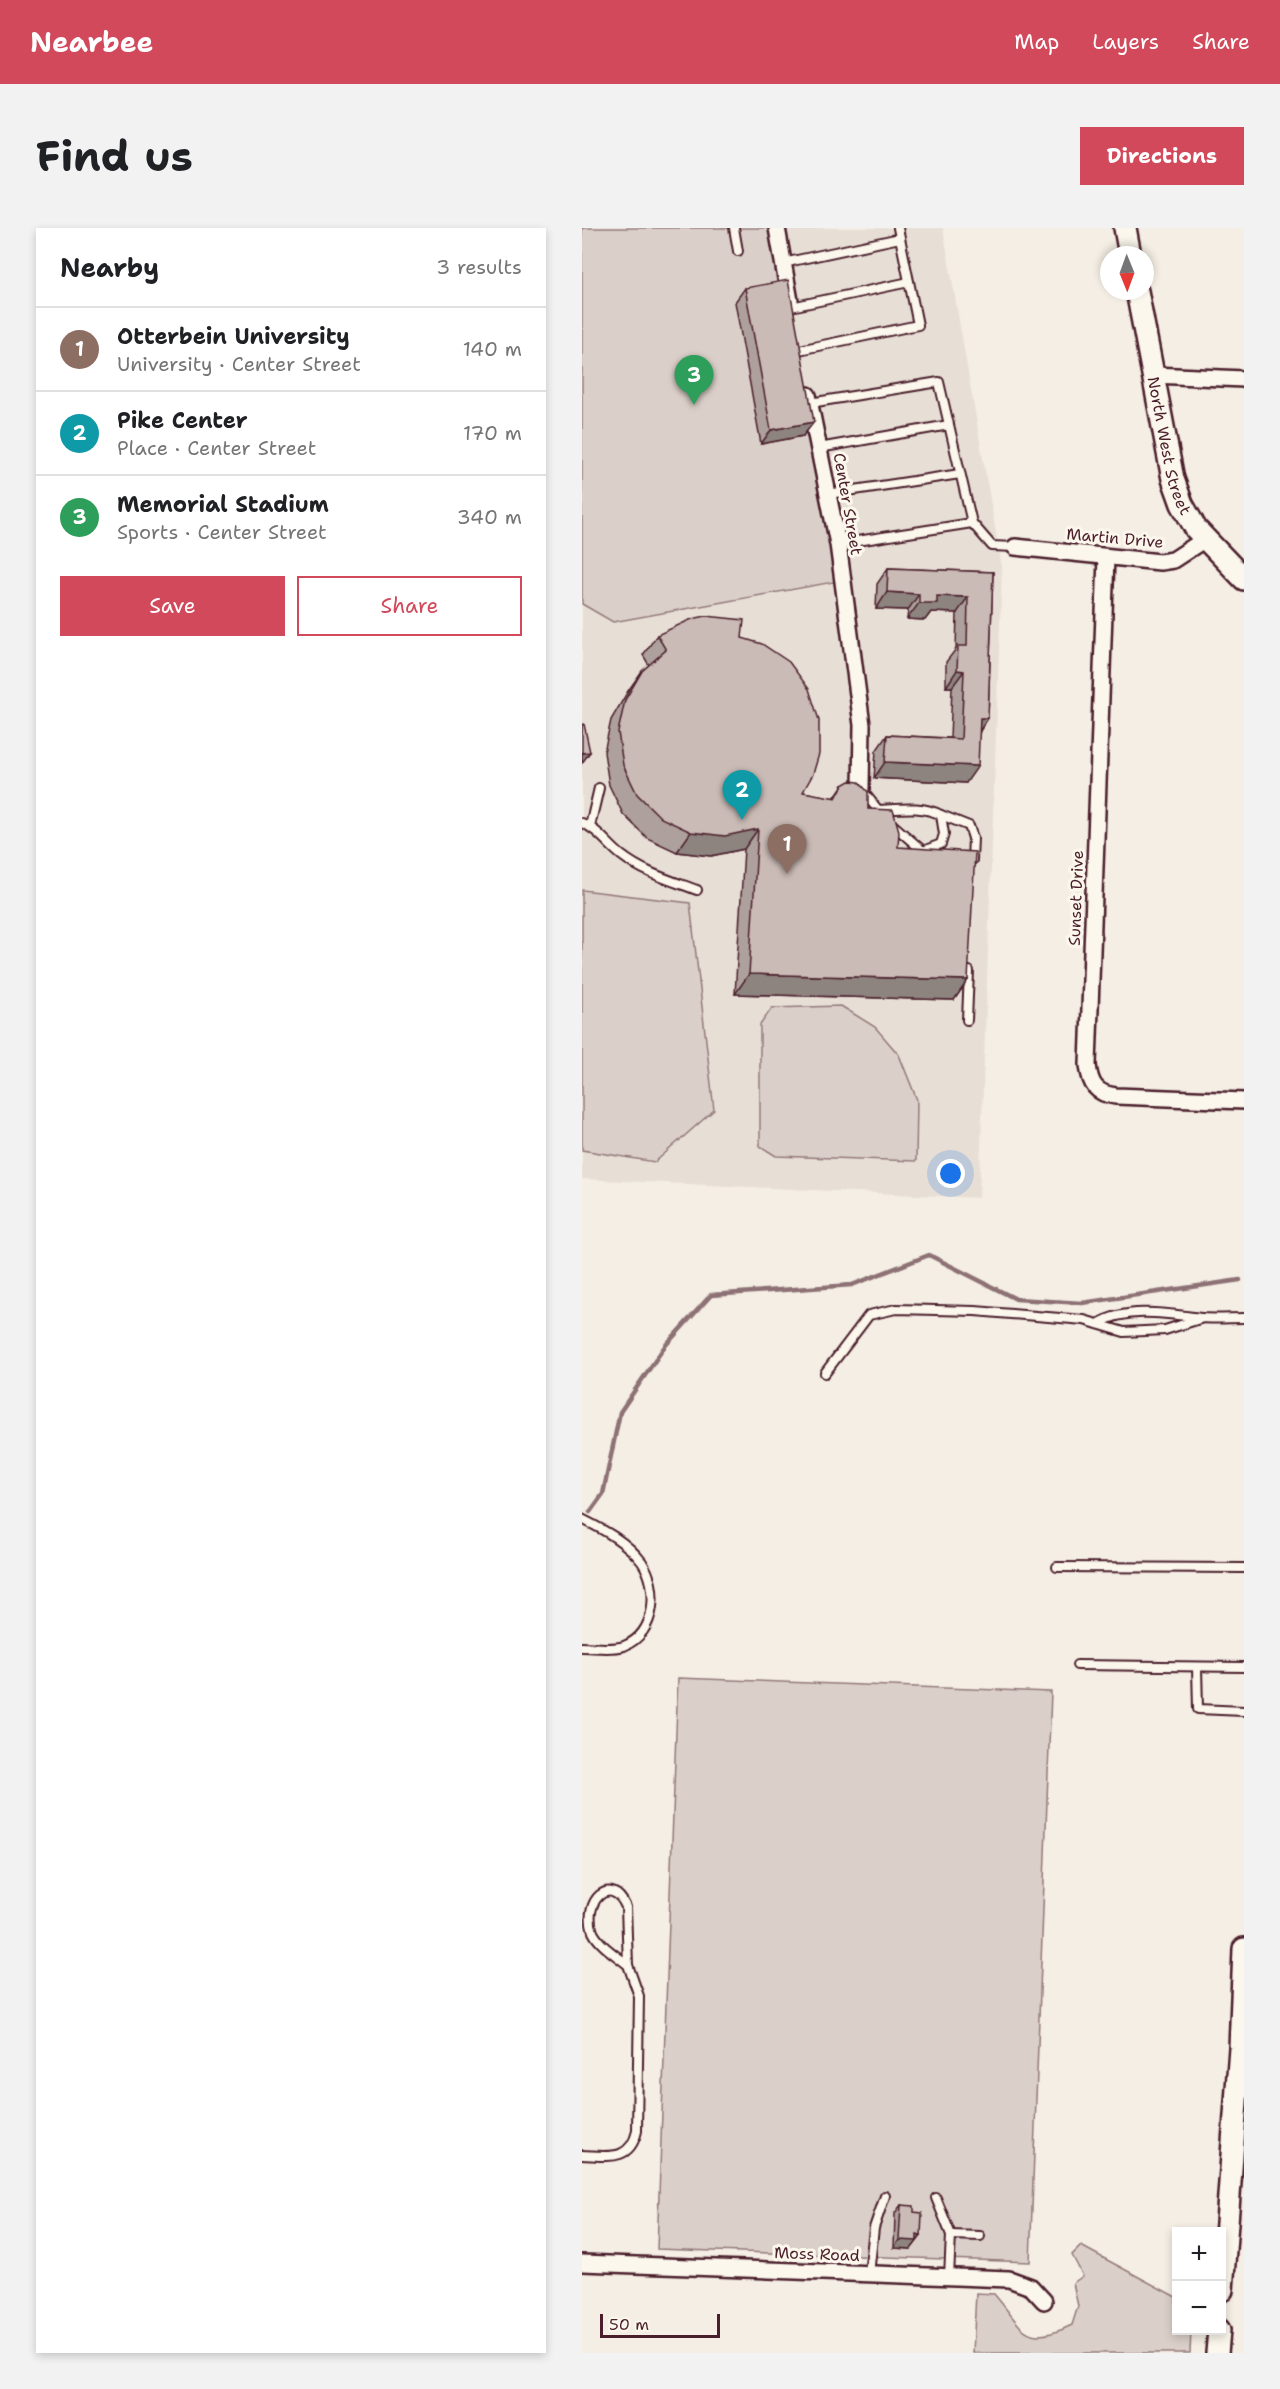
<!DOCTYPE html>
<meta charset="utf-8">
<style>
body{margin:0;font-family:"Shantell Sans",sans-serif;background:#f2f2f2;color:#202124}
.controls{position:absolute;right:18px;bottom:18px;display:grid;overflow:hidden;border-radius:0px;box-shadow:0 3px 9px #0003}
.controls button{width:54px;height:54px;display:grid;place-items:center;padding:0;border:0;border-bottom:2px solid #e0e0e0;background:#fff;color:#202124;font:30px sans-serif}
.compass{position:absolute;left:518px;top:18px;width:54px;height:54px;border-radius:50%;background:#fff;box-shadow:0 3px 9px #0003;rotate:179deg}
.scale{position:absolute;left:18px;bottom:15px;width:120px;box-sizing:border-box;padding-left:6px;border:3px solid #4a1f2b;border-top:0;font-size:16px;line-height:21px;white-space:nowrap;color:#4a1f2b;-webkit-text-stroke:4px #fbf7ec;paint-order:stroke}
.you{position:absolute;left:369px;top:946px;width:21px;height:21px;margin:-15px;border:4px solid #fff;border-radius:50%;background:#1a73e8;box-shadow:0 0 0 9px #1a73e833}
.badge{display:grid;place-items:center;width:39px;height:39px;border-radius:50%;background:#d1495b;color:#fff;font-size:20px;font-weight:700}
.pin{position:absolute;translate:-50% -50px;filter:drop-shadow(0 2px 3px #0008)}
.pin::after{content:'';position:absolute;top:32px;width:21px;height:18px;background:inherit;clip-path:polygon(0 0,100% 0,50% 100%)}
.list{margin:0;padding:0;list-style:none}
h2{display:flex;justify-content:space-between;align-items:center;height:78px;margin:0;padding:0 24px;font-size:26px}
h2 small{font-size:20px;font-weight:400;color:#757577}
.list li{display:grid;grid-template-columns:39px 1fr auto;gap:18px;align-items:center;box-sizing:border-box;height:84px;padding:0 24px;border-top:2px solid #e0e0e0}
.list b{display:block;font-size:22px;white-space:nowrap}
.list p{margin:0;font-size:20px;white-space:nowrap;color:#757577}
.list em{font-size:20px;font-style:normal;color:#757577}
.actions{display:flex;gap:12px;padding:18px 24px}
.actions a{flex:1;padding:14px 0;border:2px solid #d1495b;border-radius:0px;text-align:center;font-size:21px;color:#d1495b}
.actions .main{background:#d1495b;color:#fff}
.map{position:relative;flex:none;width:662px;height:2125px;overflow:hidden;border-radius:0px}
header{display:flex;align-items:center;gap:36px;box-sizing:border-box;height:84px;padding:0 30px;background:#d1495b;color:#fff}
header strong{font-size:28px}
nav{display:flex;gap:33px;margin-inline-start:auto;font-size:21px}
.intro{display:flex;align-items:center;justify-content:space-between;box-sizing:border-box;height:144px;padding:0 36px}
h1{margin:0;font-size:42px}
.button{padding:15px 27px;border-radius:0px;background:#d1495b;color:#fff;font-size:21px;font-weight:700}
main{display:flex;gap:36px;padding:0 36px}
aside{flex:1;background:#fff;border-radius:0px;box-shadow:0 3px 9px #0003}
.map>svg:first-child{display:block}
.built{fill:#e7dfd6}
.green{fill:#dbd0c9;stroke:#92787a;stroke-width:1.5}
.lines{fill:none;stroke-linecap:round;stroke-linejoin:round}
.stream{stroke:#8d7174;stroke-width:4.5}
.lane-casing{stroke:#4a1f2b;stroke-width:12}
.street-casing{stroke:#4a1f2b;stroke-width:20}
.secondary-casing{stroke:#4a1f2b;stroke-width:26}
.lane{stroke:#fbf7ec;stroke-width:8}
.street{stroke:#fbf7ec;stroke-width:15}
.secondary{stroke:#fbf7ec;stroke-width:21}
.wall{fill:#aea19d;stroke:#4a1f2b;stroke-width:1.5}
.shaded-wall{fill:#8d837f;stroke:#4a1f2b;stroke-width:1.5}
.building{fill:#cabbb6;stroke:#4a1f2b;stroke-width:1.5}
.labels{text-anchor:middle;dominant-baseline:central;stroke-width:6;stroke-linejoin:round;paint-order:stroke}
.street-label{font-size:16px;fill:#4a1f2b;stroke:#fbf7ec}
</style>
<header>
<strong>Nearbee</strong>
<nav><a>Map</a><a>Layers</a><a>Share</a></nav>
</header>
<div class="intro"><h1>Find us</h1><a class="button">Directions</a></div>
<main>
<aside>
<h2>Nearby<small>3 results</small></h2>
<ul class="list">
<li><span class="badge" style="background:#8d6e63">1</span><div><b>Otterbein University</b><p>University · Center Street</p></div><em>140 m</em></li>
<li><span class="badge" style="background:#0f9aa8">2</span><div><b>Pike Center</b><p>Place · Center Street</p></div><em>170 m</em></li>
<li><span class="badge" style="background:#2e9e5b">3</span><div><b>Memorial Stadium</b><p>Sports · Center Street</p></div><em>340 m</em></li>
</ul>
<div class="actions"><a class="main">Save</a><a>Share</a></div>
</aside>
<div class="map">
<svg width="662" height="2125" viewBox="0 0 662 2125">
<rect width="100%" height="100%" fill="#f4eee4"/>
<filter id="ink" filterUnits="userSpaceOnUse"><feTurbulence type="fractalNoise" baseFrequency=".0167" numOctaves="2"/><feDisplacementMap in="SourceGraphic" scale="12" xChannelSelector="R" yChannelSelector="G"/><feConvolveMatrix kernelMatrix="1 2 1 2 8 2 1 2 1" color-interpolation-filters="sRGB"/></filter>
<g filter="url(#ink)">
<polygon class="built" points="0,0 361,0 420,340 397,970 0,951"/>
<g class="green">
<polygon points="0,0 192,0 257,353 31,394 0,376"/>
<polygon points="0,662 108,675 132,882 73,934 0,922"/>
<polygon points="259,778 293,799 317,827 335,872 334,933 194,928 178,918 178,797 190,780"/>
<polygon points="96,1450 469,1464 448,2034 75,2021"/>
<path d="M 499,2018 L 594,2069 L 594,2102 L 609,2103 L 608,2125 L 391,2125 L 394,2065 L 412,2066 C 441,2099 441,2121 490,2097 L 496,2078 L 491,2055 L 501,2048 L 490,2027 Z"/>
</g>
<g class="lines">
<polyline class="stream" points="8,1284 21,1266 38,1184 83,1118 129,1067 270,1057 347,1027 434,1071 500,1075 658,1052"/>
<g class="lane-casing">
<g id="lane">
<polyline points="152,0 156,23"/>
<polyline points="201,35 318,10"/>
<polyline points="209,79 327,54"/>
<polyline points="217,122 336,97 316,0"/>
<polyline points="228,175 357,154 390,295 410,318 433,319"/>
<polyline points="237,220 367,197"/>
<polyline points="246,266 378,246"/>
<polyline points="256,316 390,295"/>
<polyline points="280,562 301,588"/>
<path d="M 296,582 C 318,581 339,577 359,587 L 362,606 L 359,616 L 341,623 L 310,596"/>
<polyline points="359,587 387,598 391,610 390,632"/>
<path d="M 0,595 C 16,601 26,617 39,627 C 62,645 88,652 115,662"/>
<polyline points="8,598 17,560"/>
<polyline points="385,792 387,743"/>
<path d="M 516,1096 C 545,1078 587,1086 619,1090 C 633,1091 648,1090 662,1090"/>
<polyline points="243,1145 287,1087 314,1081 393,1083 502,1092 542,1104 583,1102 621,1090"/>
<path d="M 0,1291 C 22,1302 45,1314 60,1334 C 77,1359 75,1405 42,1418 C 30,1422 12,1419 0,1419"/>
<polyline points="475,1339 662,1340"/>
<polyline points="495,1437 662,1439"/>
<polyline points="615,1439 616,1481 662,1483"/>
<path d="M 0,1927 C 26,1928 48,1934 55,1903 L 57,1768 L 46,1737 L 44,1679 C 29,1645 0,1673 11,1704 C 18,1718 34,1727 46,1737"/>
<polyline points="354,1970 369,2007"/>
<polyline points="287,2046 292,2000 303,1968"/>
<polyline points="367,2049 369,2007 398,2008"/>
</g>
</g>
<g class="street-casing">
<g id="street">
<polyline points="195,0 208,73"/>
<polyline points="571,147 662,151"/>
<polyline points="226,167 256,316 280,497 279,561"/>
<polyline points="433,319 578,334 591,332 623,311"/>
<path d="M 524,329 L 506,837 C 508,856 514,866 534,868 L 662,873"/>
<polyline points="0,2035 427,2051 449,2059 462,2073"/>
</g>
</g>
<g class="secondary-casing">
<g id="secondary">
<polyline points="543,0 548,27"/>
<path id="s1" d="M 555,63 L 591,251 L 600,276 L 614,301 L 662,351"/>
<polyline points="640,2062 658,1820 662,1721"/>
<polyline points="635,2125 637,2102"/>
</g>
</g>
<use href="#lane" class="lane"/>
<use href="#street" class="street"/>
<use href="#secondary" class="secondary"/>
</g>
<g class="wall">
<polygon points="163,60 221,208 179,216 153,74"/>
<polygon points="306,340 411,344 406,490 398,503 384,555 292,550 294,523 305,507 368,510 370,459 364,459 364,434 374,421 375,385 349,384 343,392 325,391 326,382 294,381 295,356"/>
<polygon points="75,407 160,410 221,564 252,570 261,557 286,581 316,619 386,752 372,772 153,766 162,621 129,628 95,624 65,610 41,586 27,557 22,524 29,492 46,463 60,443 67,437 61,427"/>
<polygon points="319,1977 332,1984 339,2008 329,2021 312,2020 313,1985"/>
</g>
<g class="shaded-wall">
<polygon points="232,194 221,208 179,216 189,202"/>
<polygon points="305,364 337,366 326,382 294,381"/>
<polygon points="355,368 386,369 375,385 349,384 343,392 325,391 337,375"/>
<polygon points="375,442 382,443 370,459 364,459"/>
<polygon points="398,490 406,490 395,507"/>
<polygon points="8,524 0,535 0,525"/>
<polygon points="303,534 396,538 384,555 292,550"/>
<polygon points="176,601 162,621 129,628 95,624 109,604"/>
<polygon points="167,746 386,752 372,772 153,766"/>
<polygon points="335,2007 339,2008 329,2021 312,2020 317,2012"/>
</g>
<g class="building">
<polygon points="206,52 232,194 189,202 163,60"/>
<polygon points="306,340 411,344 406,490 398,490 396,538 303,534 305,507 379,511 382,443 375,442 376,418 385,418 386,369 355,368 355,375 337,375 337,366 305,364"/>
<polygon points="124,388 162,392 160,410 180,416 207,434 227,461 237,492 237,526 231,546 221,564 254,570 261,557 268,553 277,554 286,564 286,581 311,582 317,603 316,619 393,624 386,752 167,746 176,601 143,608 109,604 79,590 55,566 41,537 36,504 43,472 60,443 84,422 75,407 110,391"/>
<polygon points="2,496 8,524 0,525 0,497"/>
<polygon points="319,1977 332,1978 332,1984 340,1985 339,2008 335,2007 335,2013 317,2012"/>
</g>
</g>
<g class="labels">
<g class="street-label">
<text stroke="none"><textPath href="#s1" startOffset="158">North West Street</textPath></text>
<text transform="translate(266 276) rotate(80)">Center Street</text>
<text transform="translate(533 310) rotate(5)">Martin Drive</text>
<text transform="translate(494 670) rotate(-88)">Sunset Drive</text>
<text transform="translate(235 2026) rotate(2)">Moss Road</text>
</g>
</g>
</svg>
<div class="controls">
<button>+</button>
<button>−</button>
</div>
<svg class="compass" viewBox="-18 -18 36 36"><path d="M0-13l5 13h-10z" fill="#e53935"/><path d="M0 13l5-13h-10z" fill="#757577"/></svg>
<div class="scale">50 m</div>
<div class="you"></div>
<div class="pin badge" style="left:205px;top:646px;background:#8d6e63">1</div>
<div class="pin badge" style="left:160px;top:592px;background:#0f9aa8">2</div>
<div class="pin badge" style="left:112px;top:177px;background:#2e9e5b">3</div>
</div>
</main>
